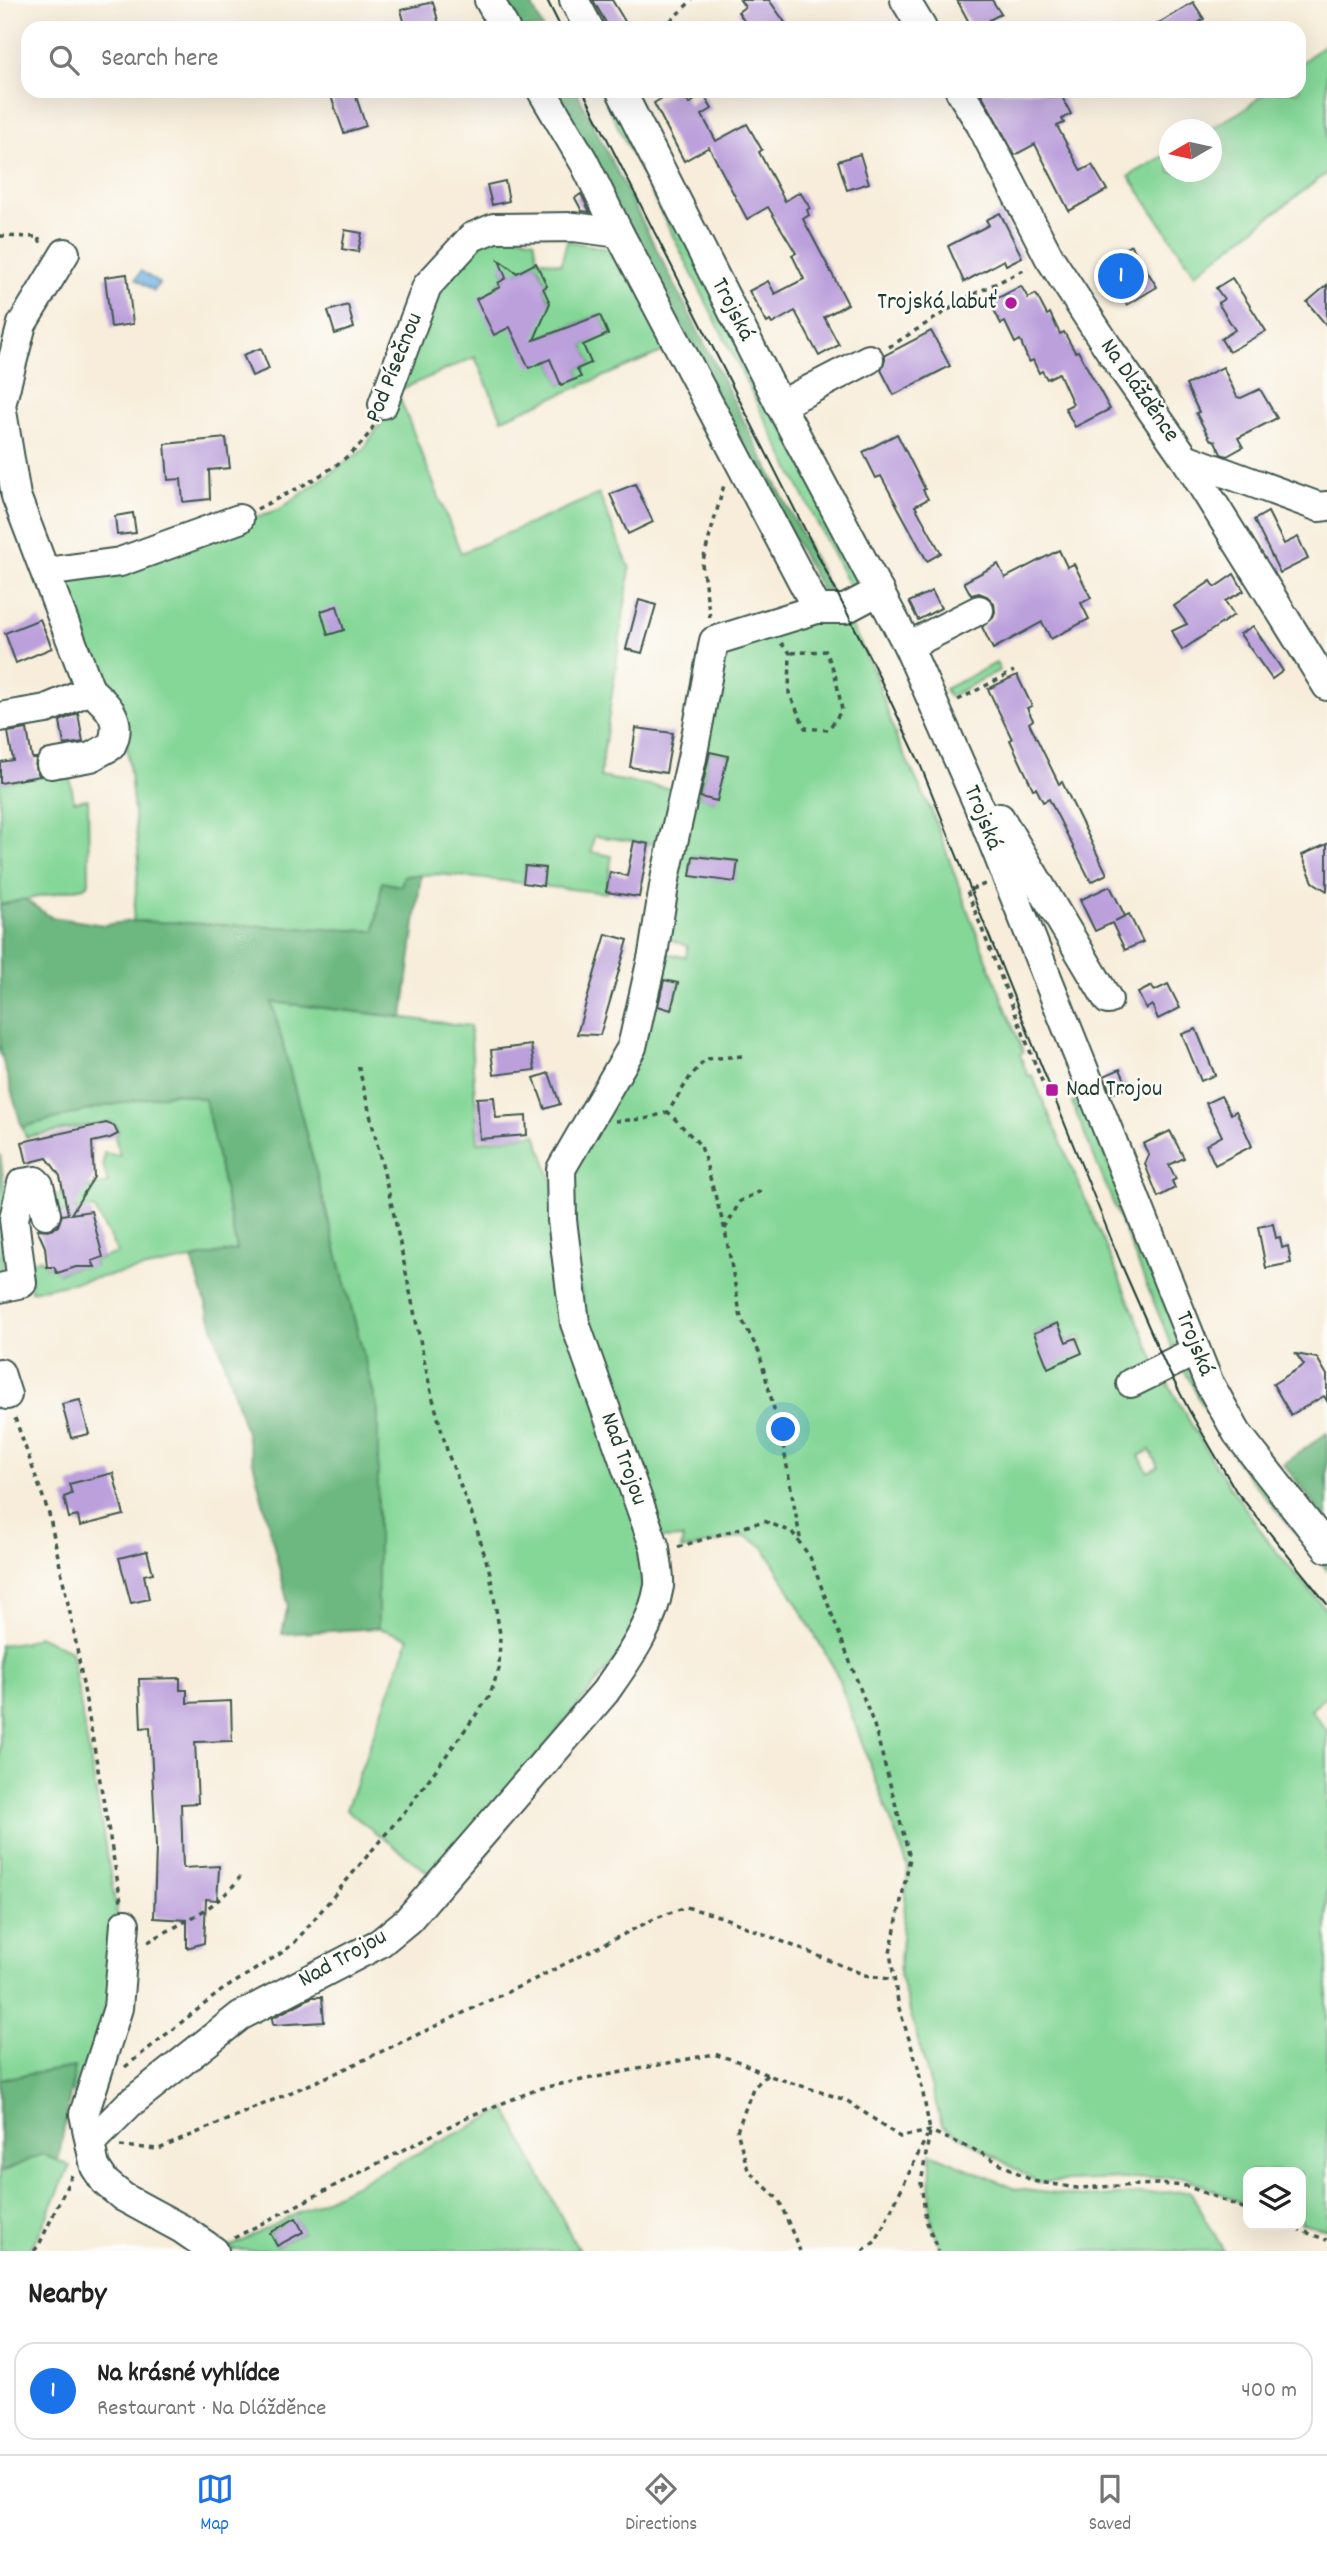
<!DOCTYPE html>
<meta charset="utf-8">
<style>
body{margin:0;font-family:Dekko,sans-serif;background:#f6f6f6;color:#222}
.controls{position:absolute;right:21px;bottom:21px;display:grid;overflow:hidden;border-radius:14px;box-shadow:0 7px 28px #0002}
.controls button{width:63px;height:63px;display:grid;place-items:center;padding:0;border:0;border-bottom:2px solid #e0e0e0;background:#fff;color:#222;font:35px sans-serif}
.compass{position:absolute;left:1159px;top:119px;width:63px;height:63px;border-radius:50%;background:#fff;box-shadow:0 7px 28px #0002;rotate:261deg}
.you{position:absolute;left:784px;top:1430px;width:24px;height:24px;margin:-18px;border:5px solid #fff;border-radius:50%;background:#1a73e8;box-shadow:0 0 0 10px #1a73e833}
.badge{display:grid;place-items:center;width:46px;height:46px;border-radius:50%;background:#1a73e8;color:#fff;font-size:23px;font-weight:700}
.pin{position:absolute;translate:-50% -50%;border:4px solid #fff;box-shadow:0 2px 7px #0006}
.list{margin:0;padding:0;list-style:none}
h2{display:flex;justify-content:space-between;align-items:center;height:91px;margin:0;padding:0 28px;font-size:30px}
h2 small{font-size:23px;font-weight:400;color:#767676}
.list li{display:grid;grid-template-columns:46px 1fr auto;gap:21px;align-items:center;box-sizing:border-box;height:98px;margin:0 14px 14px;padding:0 14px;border:2px solid #e0e0e0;border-radius:21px}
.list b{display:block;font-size:26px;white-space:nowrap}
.list p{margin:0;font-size:23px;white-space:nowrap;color:#767676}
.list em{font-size:23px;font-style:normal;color:#767676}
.icon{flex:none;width:38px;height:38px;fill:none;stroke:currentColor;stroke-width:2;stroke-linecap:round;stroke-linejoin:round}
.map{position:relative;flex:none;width:1327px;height:2251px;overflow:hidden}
.search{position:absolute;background:#fff;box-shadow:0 7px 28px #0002;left:21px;right:21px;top:21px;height:77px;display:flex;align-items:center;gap:18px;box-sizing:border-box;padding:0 24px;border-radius:21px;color:#767676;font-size:26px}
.sheet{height:203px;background:#fff}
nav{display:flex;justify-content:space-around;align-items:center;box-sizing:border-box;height:98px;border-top:2px solid #e0e0e0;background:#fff;font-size:19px;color:#767676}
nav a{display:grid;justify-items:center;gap:4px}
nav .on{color:#1a73e8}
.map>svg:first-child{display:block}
.green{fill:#85d798;stroke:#528a66;stroke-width:2;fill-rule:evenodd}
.forest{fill:#6cb880;stroke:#467a5a;stroke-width:2}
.water{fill:#6caee1;stroke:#46768a;stroke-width:2}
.building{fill:#bca0dc}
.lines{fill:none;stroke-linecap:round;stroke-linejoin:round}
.minor-casing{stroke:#3f574d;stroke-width:32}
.path{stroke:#3f574d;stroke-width:3.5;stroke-dasharray:5 5;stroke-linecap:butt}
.minor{stroke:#fff;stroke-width:28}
.tram{stroke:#1f3d34;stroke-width:2}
.poi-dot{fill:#b5179e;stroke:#fdfcf7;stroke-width:2.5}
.labels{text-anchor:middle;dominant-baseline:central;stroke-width:5;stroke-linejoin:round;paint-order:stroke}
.poi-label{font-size:24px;fill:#1f3d34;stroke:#fdfcf7;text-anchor:end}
.street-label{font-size:24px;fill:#1f3d34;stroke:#fdfcf7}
</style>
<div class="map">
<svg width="1327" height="2251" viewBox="0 0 1327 2251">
<rect width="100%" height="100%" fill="#fdfcf7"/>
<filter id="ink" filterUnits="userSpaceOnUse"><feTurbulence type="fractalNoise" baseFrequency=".0143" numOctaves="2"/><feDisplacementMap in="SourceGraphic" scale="14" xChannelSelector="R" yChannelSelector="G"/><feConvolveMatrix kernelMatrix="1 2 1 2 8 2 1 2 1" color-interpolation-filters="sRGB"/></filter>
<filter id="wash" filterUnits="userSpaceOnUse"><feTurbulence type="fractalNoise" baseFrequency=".00686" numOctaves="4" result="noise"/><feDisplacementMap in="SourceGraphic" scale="28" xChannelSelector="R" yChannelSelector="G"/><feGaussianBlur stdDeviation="1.57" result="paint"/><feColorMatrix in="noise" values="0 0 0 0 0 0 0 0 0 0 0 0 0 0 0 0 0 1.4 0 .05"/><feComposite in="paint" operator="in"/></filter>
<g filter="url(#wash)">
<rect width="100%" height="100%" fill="#f7edda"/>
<g class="green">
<polygon points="1327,42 1327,173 1195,274 1129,176 1169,153 1170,172 1212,172 1210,129 1245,109 1267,91 1299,91 1299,65"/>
<polygon points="600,91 611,91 860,577 857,583 850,588"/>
<path d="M 493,230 L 534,240 L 538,259 L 561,264 L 567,241 L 622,252 L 669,349 L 502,419 L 475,357 L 397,391 L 461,553 L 599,494 L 630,569 L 600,777 L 679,790 L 668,846 L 594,836 L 591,852 L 612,856 L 606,893 L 543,886 L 545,868 L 526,866 L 523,883 L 438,874 L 404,876 L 401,886 L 382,883 L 375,931 L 133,921 L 139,860 L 127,745 L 120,713 L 97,681 L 64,583 L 280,509 L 363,450 L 388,412 L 434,294 ZM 536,263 L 547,285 L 543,288 L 550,302 L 513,312 L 498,283 L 506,278 L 502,269 L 503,267 L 513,275 ZM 599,315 L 608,333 L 583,345 L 591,363 L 577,369 L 580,377 L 561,385 L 541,337 Z"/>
<path d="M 821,615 L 839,623 L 850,623 L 874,671 L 897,740 L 932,812 L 969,914 L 1023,1052 L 1020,1055 L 1028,1076 L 1032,1075 L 1154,1359 L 1211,1459 L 1270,1544 L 1327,1611 L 1327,1695 L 1311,1710 L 1327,1731 L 1327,2229 L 1301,2223 L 1301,2172 L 1248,2172 L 1248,2206 L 1185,2177 L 1037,2182 L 942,2125 L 899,1973 L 908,1867 L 835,1670 L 764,1547 L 745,1536 L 681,1550 L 683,1538 L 658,1539 L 580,1322 L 570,1173 L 667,956 L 669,954 L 686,957 L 688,946 L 663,937 L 718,647 ZM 710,752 L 728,756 L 716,801 L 699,796 ZM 693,856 L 737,861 L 735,881 L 690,876 ZM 662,980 L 678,984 L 671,1009 L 656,1005 ZM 1058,1323 L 1066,1342 L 1080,1336 L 1082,1342 L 1078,1344 L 1082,1353 L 1048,1367 L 1034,1333 ZM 1150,1450 L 1158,1467 L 1148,1472 L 1139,1456 Z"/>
<polygon points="996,663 1000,670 949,697 945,689"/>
<polygon points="68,766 74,801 88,799 89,883 84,887 0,905 0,783 45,775"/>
<polygon points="272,1002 470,1026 478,1142 536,1134 556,1192 642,1534 648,1595 632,1639 437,1879 346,1810 409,1638 378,1628 378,1411"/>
<polygon points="175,1093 205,1099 237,1250 31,1291 27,1265 40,1258 47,1267 54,1267 58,1273 76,1267 95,1266 92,1261 118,1253 94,1208 55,1214 52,1196 108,1183 103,1164 104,1153 120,1156 115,1137 118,1133 117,1126 111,1121 26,1137 22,1127 100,1107"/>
<polygon points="1081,1097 1180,1340 1173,1349 1072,1103"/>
<polygon points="0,1154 15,1272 0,1275"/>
<polygon points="1185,1363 1283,1506 1327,1564 1327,1570 1245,1473 1210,1419 1181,1364"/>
<polygon points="38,1636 71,1651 120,1930 110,2008 79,2096 71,2091 75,2067 0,2079 0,1645 21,1642 25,1645 23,1643"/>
<path d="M 506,2109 L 579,2251 L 224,2250 ZM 296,2219 L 303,2232 L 277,2246 L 270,2233 Z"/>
<polygon points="931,2153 1016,2189 1082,2197 1190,2191 1224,2251 941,2251 930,2216"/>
<polygon points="42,2154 70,2166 39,2234 28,2251 0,2251 0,2173"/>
</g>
<g class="forest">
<polygon points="497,0 529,0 543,28 513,28"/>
<polygon points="550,91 576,91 833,596 825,596"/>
<polygon points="421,875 403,1017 272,1002 378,1411 378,1628 282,1634 288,1604 245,1429 192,1259 237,1250 205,1099 175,1093 100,1107 22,1127 0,1051 0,905 24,899 51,917 104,925 133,921 375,931 382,882 401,886 404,876"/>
<polygon points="1327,1433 1327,1520 1283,1464"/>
<polygon points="75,2067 58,2161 42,2154 0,2173 0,2079"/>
</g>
<polygon class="water" points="141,271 159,283 154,291 136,279"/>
<g id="blocks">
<g class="building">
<polygon points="593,0 612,0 629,28 609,28"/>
<polygon points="740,0 769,0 789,28 749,28 738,12 745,7"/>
<polygon points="957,0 992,0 1001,14 989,20 993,28 972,28"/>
<polygon points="433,2 440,28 406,28 401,10"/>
<polygon points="1193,2 1204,19 1190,28 1151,28"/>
<polygon points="329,91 354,91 366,126 344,133"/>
<polygon points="674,91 682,91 689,104 703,94 712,109 702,115 716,141 747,124 762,150 759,152 785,201 800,192 810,208 807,210 809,215 803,219 848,304 824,317 839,345 819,356 795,311 772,324 770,321 767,323 749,291 768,281 775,294 804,279 792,255 796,253 768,207 747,219 709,147 684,161 654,103"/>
<polygon points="980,91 1059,91 1071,114 1062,119 1064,123 1057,126 1081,171 1092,165 1107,190 1069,211 1035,144 1015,155"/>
<polygon points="860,154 869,183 847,190 838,161"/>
<polygon points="505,181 509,201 492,205 487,185"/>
<polygon points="581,194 590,212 582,211 575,198"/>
<polygon points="1000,213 1022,257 1006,265 1004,260 964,282 948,246 989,225 986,220"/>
<polygon points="345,230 362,233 358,252 342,249"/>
<polygon points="1131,245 1157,287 1127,305 1102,263"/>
<polygon points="499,260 517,273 536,263 547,286 543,288 550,303 534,340 600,315 608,334 583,345 591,363 577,369 581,377 561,385 550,359 529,368 510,327 494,335 476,299 500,287 498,283 506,278"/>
<polygon points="127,274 133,324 111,327 105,277"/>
<polygon points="1232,278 1266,331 1229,352 1221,339 1235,330 1218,303 1224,299 1216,288"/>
<polygon points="1327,285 1327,326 1307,302"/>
<polygon points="1021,286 1028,298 1036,294 1047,315 1050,313 1060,334 1064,332 1075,352 1078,351 1110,409 1075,427 1065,408 1073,404 1059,373 1047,379 1042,371 1039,373 1033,360 1029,362 1020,340 1015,343 1005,322 1001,324 990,302"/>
<polygon points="348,305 354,328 335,334 328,311"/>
<polygon points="931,331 950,366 894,395 881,370 885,360 885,355"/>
<polygon points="261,348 269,369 252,376 243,355"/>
<polygon points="1223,367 1237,397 1241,398 1260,389 1277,418 1238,438 1243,447 1227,456 1221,454 1215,441 1210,439 1196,413 1199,412 1186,385"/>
<polygon points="897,434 925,489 923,490 928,499 915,506 941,553 927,561 881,476 876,478 863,452"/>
<polygon points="226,438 230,468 209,470 210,499 183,502 181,479 168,480 165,444"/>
<polygon points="635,484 653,522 628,534 610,494"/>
<polygon points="1268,512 1284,544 1298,537 1308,559 1280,573 1254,520"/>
<polygon points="133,513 136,533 117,535 115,516"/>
<polygon points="1059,550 1067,567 1074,564 1091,598 1081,603 1089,619 1051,639 1042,622 993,649 982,627 993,618 995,612 994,603 987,596 979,593 971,595 964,582 998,564 1005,578"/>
<polygon points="1234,574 1244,591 1225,601 1234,615 1182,650 1172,631 1187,624 1174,606 1211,581 1215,587"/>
<polygon points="932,591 941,608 918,620 909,602"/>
<polygon points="639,600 656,605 642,653 626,649"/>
<polygon points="337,606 344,630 328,635 321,611"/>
<polygon points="40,619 52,648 16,663 5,633"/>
<polygon points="1253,626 1283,671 1272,679 1240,634"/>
<polygon points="1017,675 1032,706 1027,708 1033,720 1029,723 1059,784 1062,782 1107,874 1091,882 1049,799 1043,802 1036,788 1033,789 1010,740 1012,739 988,689"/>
<polygon points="78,713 83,742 64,745 60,721"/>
<polygon points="636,728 673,733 666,773 630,767"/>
<polygon points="27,729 32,758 36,758 35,768 40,776 0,783 0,762 13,760 8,732"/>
<polygon points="710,752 728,756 717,801 700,797"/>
<polygon points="634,841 649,844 639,897 606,892 610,872 627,876"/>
<polygon points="1327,844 1327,891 1313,882 1302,855"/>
<polygon points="693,856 738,861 735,882 690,876"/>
<polygon points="525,866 545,868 543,886 523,883"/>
<polygon points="1110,886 1125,916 1115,921 1129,914 1143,942 1125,950 1112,923 1095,931 1080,900"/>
<polygon points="606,934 628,940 600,1035 577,1034"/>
<polygon points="664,980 678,983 671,1010 658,1006"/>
<polygon points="1168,984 1180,1008 1158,1019 1152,1005 1146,1009 1138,993 1152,986 1154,991"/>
<polygon points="1196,1029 1215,1075 1201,1081 1182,1034"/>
<polygon points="531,1045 535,1070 494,1075 491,1050"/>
<polygon points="1120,1069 1128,1087 1111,1094 1104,1076"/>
<polygon points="549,1073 560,1104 545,1109 534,1078"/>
<polygon points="1221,1096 1231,1114 1236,1111 1252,1146 1215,1165 1206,1145 1222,1136 1206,1103"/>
<polygon points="494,1097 496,1118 526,1116 527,1135 480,1139 477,1098"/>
<polygon points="106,1123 114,1126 118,1134 110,1138 92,1142 94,1177 71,1214 91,1211 103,1257 92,1261 95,1267 76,1267 57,1273 54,1267 47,1267 45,1247 37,1229 51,1230 58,1226 62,1215 68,1214 60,1176 47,1158 27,1163 22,1142"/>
<polygon points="1170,1131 1184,1158 1169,1165 1176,1179 1172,1181 1175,1188 1158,1197 1145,1164 1149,1155 1143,1144"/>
<polygon points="1273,1224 1276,1238 1280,1237 1282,1248 1288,1246 1291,1263 1266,1268 1258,1227"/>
<polygon points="1058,1323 1066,1342 1076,1338 1082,1353 1048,1368 1034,1333"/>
<polygon points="1296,1354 1317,1358 1327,1375 1327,1401 1324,1396 1291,1415 1273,1384 1304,1365"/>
<polygon points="80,1400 89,1434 71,1438 62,1404"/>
<polygon points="113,1473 124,1515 80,1526 78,1516 69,1518 64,1497 72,1494 69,1484"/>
<polygon points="147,1551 153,1573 144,1575 149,1599 131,1603 119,1558"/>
<polygon points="180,1678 180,1690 187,1690 187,1703 231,1701 232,1741 195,1742 198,1803 181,1804 183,1868 219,1866 219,1869 217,1900 206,1899 204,1943 187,1948 187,1920 154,1918 156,1846 150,1727 141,1728 139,1679"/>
<polygon points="312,1997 322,1997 324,2022 273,2025 272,2018"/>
<polygon points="296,2218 303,2232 277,2246 270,2233"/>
</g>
</g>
</g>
<g filter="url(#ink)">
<use href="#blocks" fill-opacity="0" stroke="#3f574d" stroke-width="2"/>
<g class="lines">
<g class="minor-casing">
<g id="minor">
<polyline points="489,0 505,28"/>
<polyline points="574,0 589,28"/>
<polyline points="905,0 922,28"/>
<polyline points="542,91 584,162 619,233 817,609"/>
<polyline points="621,91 780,405 908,646 977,802 1208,1381 1237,1433 1327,1548"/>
<polyline points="960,91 981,125 1049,257 1111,352 1185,458 1327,686"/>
<polyline points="383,404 427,286 472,237 494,228 574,227 619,233"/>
<polyline points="780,405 869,359"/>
<polyline points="1185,458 1319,507 1327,506"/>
<polyline points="46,572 120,562 239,519"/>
<polyline points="908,646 979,610"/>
<polyline points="0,717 46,709 90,690 16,496 1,405 22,324 65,253"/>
<path d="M 51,764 L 91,757 L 111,746 C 124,720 108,706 90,690"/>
<polyline points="985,817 1000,818 1108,1000"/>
<polyline points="0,1288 22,1283 14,1219 22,1183 35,1181 39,1185 46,1214"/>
<polyline points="0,1373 7,1395"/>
<polyline points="1131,1383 1196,1351"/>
<polyline points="125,1924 118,2008 84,2114 95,2167 105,2182 123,2197 182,2229 214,2251"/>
<path d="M 90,2143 L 129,2104 L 240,2016 L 380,1943 L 408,1920 L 605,1692 C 628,1659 652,1627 659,1586 C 660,1574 656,1559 655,1548 L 575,1323 L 562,1220 L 561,1169 L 632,1047 L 653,954 L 666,874 L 692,758 L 714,641 L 817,609 L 845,609 L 879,591"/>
</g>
</g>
<g class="path">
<polyline points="663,28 692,0"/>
<polyline points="0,236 39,237 41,247"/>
<polyline points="889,347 972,295 1028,268"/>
<path d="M 257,509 C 295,489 354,464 374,425"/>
<polyline points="710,618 702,564 724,485"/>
<polyline points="781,643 790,653 789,693 805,728 828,730 842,710 835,674 826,651 790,653"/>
<polyline points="958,700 1014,671"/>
<polyline points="985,884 967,891 1049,1099"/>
<polyline points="742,1056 706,1059 690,1077 668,1112 701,1146 725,1230 741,1318 759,1352 782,1439 801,1543"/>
<polyline points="615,1121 645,1119 668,1112"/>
<polyline points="725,1229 740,1201 763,1190"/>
<polyline points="15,1418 49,1514 74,1632 121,1901"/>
<polyline points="678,1547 764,1521 792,1532 810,1557 874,1725 910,1858 890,1953 899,2008 918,2067 930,2131 921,2183 926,2220 938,2251"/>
<path d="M 148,1942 C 180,1923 219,1908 240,1877"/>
<polyline points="125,2067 221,1991 283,1952 295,1942 410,1805 489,1697 499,1669 500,1634 490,1573 474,1520 448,1454 430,1388 394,1215 358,1064"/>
<polyline points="767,2075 753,2088 737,2131 748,2170 779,2200 800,2251"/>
<polyline points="120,2146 159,2149 336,2073 533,1980 656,1918 686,1907 722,1917 865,1975 895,1980"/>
<polyline points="1287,2225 1327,2240"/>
<polyline points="234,2238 467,2117 541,2088 714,2054 740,2062 767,2075 846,2100 900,2137 930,2131 977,2151 1033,2181 1077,2188 1157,2184 1187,2186 1248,2210"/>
<polyline points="34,2251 39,2245 72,2175"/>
<polyline points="863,2251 876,2241 927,2136"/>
</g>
<use href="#minor" class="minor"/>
<g class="tram">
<polyline points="547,0 561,28"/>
<polyline points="583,91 874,666 920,764 1122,1266 1166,1366 1190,1412 1236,1491 1327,1604"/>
</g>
</g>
</g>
<g class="poi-dot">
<circle cx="1011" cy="303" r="7"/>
<rect x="1045" y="1083" width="14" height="14" rx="3.5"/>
</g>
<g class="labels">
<g class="poi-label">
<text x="997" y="303">Trojská labuť</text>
<text x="1066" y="1090" text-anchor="start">Nad Trojou</text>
</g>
<g class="street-label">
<text transform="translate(732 310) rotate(63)">Trojská</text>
<text transform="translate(395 368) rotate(-68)">Pod Písečnou</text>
<text transform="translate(1139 391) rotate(55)">Na Dlážděnce</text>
<text transform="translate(982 818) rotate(68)">Trojská</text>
<text transform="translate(1194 1344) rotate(68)">Trojská</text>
<text transform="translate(623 1459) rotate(70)">Nad Trojou</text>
<text transform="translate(343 1959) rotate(-29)">Nad Trojou</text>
</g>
</g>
</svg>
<div class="controls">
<button><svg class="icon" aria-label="layers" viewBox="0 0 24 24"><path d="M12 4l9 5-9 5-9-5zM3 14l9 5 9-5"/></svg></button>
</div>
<svg class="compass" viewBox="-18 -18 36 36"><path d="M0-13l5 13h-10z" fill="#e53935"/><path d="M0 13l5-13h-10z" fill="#767676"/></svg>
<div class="you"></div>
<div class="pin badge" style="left:1121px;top:276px">1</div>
<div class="search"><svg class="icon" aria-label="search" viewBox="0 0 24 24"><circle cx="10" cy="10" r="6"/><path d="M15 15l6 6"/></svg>Search here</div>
</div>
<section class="sheet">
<h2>Nearby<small></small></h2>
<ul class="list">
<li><span class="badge">1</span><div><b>Na krásné vyhlídce</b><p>Restaurant · Na Dlážděnce</p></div><em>400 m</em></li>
</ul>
</section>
<nav>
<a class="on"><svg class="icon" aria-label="map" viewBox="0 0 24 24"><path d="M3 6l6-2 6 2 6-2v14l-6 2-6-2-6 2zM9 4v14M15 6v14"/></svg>Map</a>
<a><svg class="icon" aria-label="directions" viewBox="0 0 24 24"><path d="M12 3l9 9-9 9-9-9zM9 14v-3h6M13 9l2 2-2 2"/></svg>Directions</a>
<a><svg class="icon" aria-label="saved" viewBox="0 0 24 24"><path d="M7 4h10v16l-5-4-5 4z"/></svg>Saved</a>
</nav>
